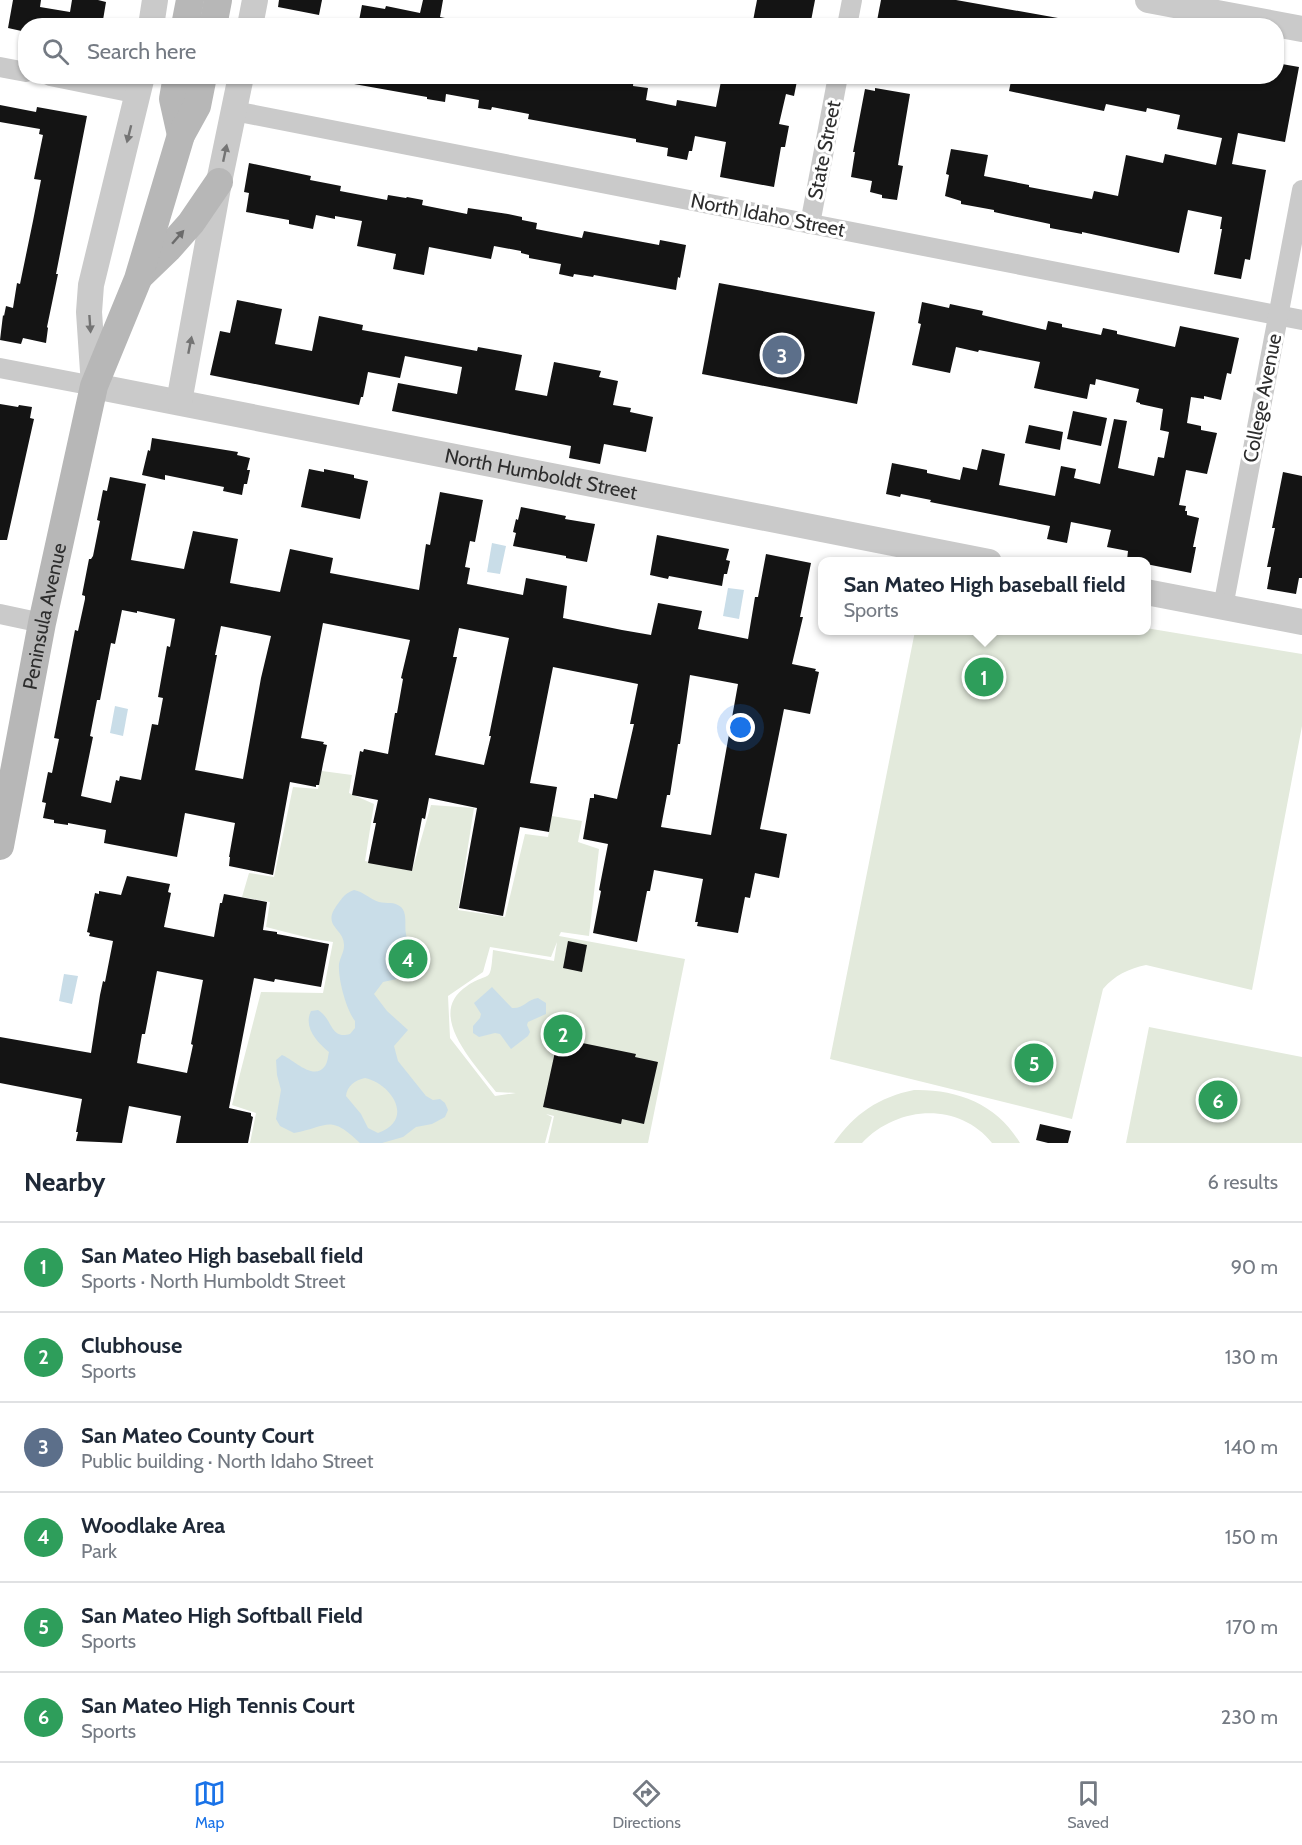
<!DOCTYPE html>
<meta charset="utf-8">
<style>
body{margin:0;font-family:Cabin,sans-serif;background:#f6f6f7;color:#1f2937}
.you{position:absolute;left:741px;top:728px;width:21px;height:21px;margin:-15px;border:4px solid #fff;border-radius:50%;background:#1a73e8;box-shadow:0 0 0 9px #1a73e833}
.badge{display:grid;place-items:center;width:39px;height:39px;border-radius:50%;background:#1a73e8;color:#fff;font-size:20px;font-weight:700}
.pin{position:absolute;translate:-50% -50%;border:3px solid #fff;box-shadow:0 2px 6px #0006}
.popup{position:absolute;left:818px;top:557px;width:333px;height:78px;box-sizing:border-box;display:grid;place-content:center;border-radius:12px;background:#fff;filter:drop-shadow(0 2px 4px #0005);font-size:20px;white-space:nowrap;color:#747a83}
.popup b{font-size:22px;color:#1f2937}
.popup::after{content:'';position:absolute;left:50%;top:100%;margin-left:-12px;border:12px solid transparent;border-top-color:#fff}
.list{margin:0;padding:0;list-style:none}
h2{display:flex;justify-content:space-between;align-items:center;height:78px;margin:0;padding:0 24px;font-size:26px}
h2 small{font-size:20px;font-weight:400;color:#747a83}
.list li{display:grid;grid-template-columns:39px 1fr auto;gap:18px;align-items:center;box-sizing:border-box;height:90px;padding:0 24px;border-top:2px solid #e0e1e3}
.list b{display:block;font-size:22px;white-space:nowrap}
.list p{margin:0;font-size:20px;white-space:nowrap;color:#747a83}
.list em{font-size:20px;font-style:normal;color:#747a83}
.icon{flex:none;width:33px;height:33px;fill:none;stroke:currentColor;stroke-width:2;stroke-linecap:round;stroke-linejoin:round}
.map{position:relative;flex:none;width:1302px;height:1143px;overflow:hidden}
.search{position:absolute;background:#fff;box-shadow:0 2px 4px #0004;left:18px;right:18px;top:18px;height:66px;display:flex;align-items:center;gap:15px;box-sizing:border-box;padding:0 21px;border-radius:24px;color:#747a83;font-size:22px}
.sheet{height:618px;background:#fff}
nav{display:flex;justify-content:space-around;align-items:center;box-sizing:border-box;height:84px;border-top:2px solid #e0e1e3;background:#fff;font-size:16px;color:#747a83}
nav a{display:grid;justify-items:center;gap:3px}
nav .on{color:#1a73e8}
.map>svg:first-child{display:block}
.green{fill:#e3eadc;fill-rule:evenodd}
.water{fill:#c9dde8;fill-rule:evenodd}
.building{fill:#141414;fill-rule:evenodd}
.lines{fill:none;stroke-linecap:round;stroke-linejoin:round}
.minor{stroke:#cacaca;stroke-width:20}
.tertiary{stroke:#cacaca;stroke-width:26}
.secondary{stroke:#b7b7b7;stroke-width:28}
.oneway{fill:#747474}
.oneway2{fill:#6b6b6b}
.labels{text-anchor:middle;dominant-baseline:central;stroke-width:6;stroke-linejoin:round;paint-order:stroke}
.street-label{font-size:20px;fill:#2d2d2d;stroke:#fff}
</style>
<div class="map">
<svg width="1302" height="1143" viewBox="0 0 1302 1143">
<rect width="100%" height="100%" fill="#fff"/>
<g class="green">
<path d="M 1146,628 L 1302,654 L 1302,726 L 1252,990 L 1146,965 C 1128,969 1115,975 1103,989 L 1072,1119 L 830,1059 L 915,631 L 1146,630 Z"/>
<path d="M 322,771 L 352,775 L 349,793 L 374,804 L 365,861 L 412,871 L 431,805 L 474,808 L 458,910 L 505,917 L 525,834 L 548,837 L 552,816 L 582,821 L 578,842 L 599,849 L 589,936 L 561,932 L 559,936 L 685,959 L 648,1143 L 548,1143 L 554,1116 L 546,1114 L 552,1117 L 545,1143 L 250,1143 L 256,1113 L 232,1105 L 261,992 L 323,993 L 333,942 L 313,939 L 266,927 L 270,902 L 242,897 L 249,873 L 274,877 L 293,787 L 318,789 ZM 557,942 L 554,961 L 493,950 C 490,986 491,970 467,986 C 424,1014 476,1065 496,1092 L 516,1093 L 495,1096 L 450,1038 L 448,996 L 483,972 L 490,947 L 551,957 Z"/>
<polygon points="1149,1027 1302,1057 1302,1143 1126,1143"/>
<path d="M 914,1090 C 957,1089 997,1104 1020,1143 L 992,1143 C 958,1101 897,1106 862,1143 L 834,1143 C 854,1114 879,1097 914,1090 Z"/>
</g>
<g class="water">
<polygon points="492,543 506,546 500,574 487,572"/>
<polygon points="728,588 744,590 739,619 723,616"/>
<polygon points="115,706 128,709 123,736 110,733"/>
<path d="M 354,890 C 364,892 370,899 379,902 C 387,904 394,901 401,907 C 408,914 404,926 406,934 C 408,950 420,957 420,974 L 383,982 L 374,994 L 387,1011 L 408,1030 L 394,1046 L 398,1061 L 426,1096 L 433,1100 L 440,1099 L 445,1103 L 448,1110 L 445,1117 L 432,1124 L 416,1127 L 403,1137 L 382,1143 L 360,1143 C 329,1113 328,1127 294,1133 L 280,1126 L 276,1119 L 281,1090 L 277,1075 L 276,1060 L 282,1055 C 293,1059 314,1082 325,1066 C 328,1062 328,1055 329,1052 C 317,1042 303,1027 311,1011 L 318,1010 C 333,1019 330,1040 350,1034 L 355,1028 L 355,1021 C 346,1009 338,979 339,964 C 340,958 344,952 344,946 C 345,928 321,927 337,905 C 342,898 345,893 354,890 ZM 365,1078 C 392,1084 415,1120 378,1133 L 368,1128 L 361,1114 L 346,1096 C 347,1086 355,1080 365,1078 Z"/>
<polygon points="64,974 78,976 72,1004 59,1001"/>
<path d="M 492,987 L 512,1008 C 523,1009 528,999 538,998 L 546,1003 L 546,1014 L 528,1022 L 527,1025 L 530,1032 L 528,1036 L 511,1049 L 500,1034 L 495,1033 L 479,1037 L 473,1033 L 473,1026 L 480,1018 L 481,1014 L 474,1003 Z"/>
</g>
<g class="building">
<polygon points="13,0 41,0 40,7 70,12 72,0 98,0 106,2 102,26 26,26 26,32 8,28"/>
<polygon points="279,0 322,0 319,15 278,7"/>
<polygon points="423,0 443,0 440,17 450,19 449,26 358,26 362,5 385,9 386,6 420,13"/>
<polygon points="757,0 815,0 810,26 752,26"/>
<polygon points="881,0 956,0 1058,18 1057,26 876,26"/>
<polygon points="1276,63 1299,67 1285,142 1238,133 1232,164 1266,170 1250,260 1245,259 1241,279 1214,274 1222,229 1220,229 1222,217 1188,210 1179,253 1082,232 1082,234 1050,228 1050,224 994,212 994,210 961,204 961,201 945,196 949,175 946,174 951,149 988,155 984,176 1029,185 1029,187 1092,199 1094,191 1118,196 1126,155 1163,163 1165,154 1216,165 1222,138 1177,129 1180,115 1147,108 1146,112 1106,104 1104,111 1009,91 1012,76 1276,76"/>
<polygon points="354,76 534,76 555,81 556,76 568,76 599,82 600,76 634,76 633,86 648,88 646,100 676,106 677,100 716,107 722,76 798,76 794,96 786,94 779,124 789,126 785,147 781,147 774,187 720,177 726,142 695,136 692,151 689,151 687,160 667,156 668,148 636,142 636,139 528,119 529,114 492,107 491,110 478,108 479,100 446,94 445,102 427,99 427,97 354,84"/>
<polygon points="875,88 910,94 898,165 903,166 897,200 882,198 882,195 870,192 872,181 851,177 855,152 853,152 865,89 875,91"/>
<polygon points="0,105 36,112 37,107 87,116 56,274 58,274 47,327 48,328 46,343 23,338 21,344 0,340 3,315 4,316 6,306 13,308 17,283 20,284 33,221 41,180 34,179 43,135 39,134 40,129 0,122"/>
<polygon points="249,163 311,176 310,180 341,186 340,191 387,200 388,195 406,198 407,197 423,200 422,205 467,214 468,208 508,214 522,217 522,220 537,223 536,229 582,238 584,231 659,245 660,240 686,245 680,278 678,277 676,290 594,275 593,277 574,274 573,277 559,274 561,264 529,258 529,255 521,253 521,251 494,246 491,259 429,247 424,275 393,269 396,254 357,246 362,221 335,216 335,219 316,215 313,229 289,224 289,220 246,212 249,193 244,192"/>
<polygon points="719,283 875,312 857,404 702,374"/>
<polygon points="237,300 282,309 275,344 312,351 319,316 363,325 362,330 477,351 478,347 522,355 515,390 547,396 554,362 601,371 599,377 618,381 613,405 631,408 630,412 653,417 646,452 604,444 600,464 569,458 571,446 392,411 398,383 457,394 462,367 405,356 400,378 368,372 363,397 361,397 359,405 210,375 220,331 230,333"/>
<polygon points="922,302 949,308 950,304 964,307 983,311 982,315 1046,330 1048,321 1062,324 1062,327 1101,335 1103,328 1117,331 1117,334 1175,347 1180,326 1239,338 1231,374 1227,373 1221,400 1204,396 1204,399 1191,397 1187,423 1201,426 1201,430 1217,433 1207,474 1186,470 1179,505 1186,506 1185,511 1187,511 1187,515 1199,518 1193,547 1196,547 1191,573 1146,564 1146,561 1127,560 1128,551 1107,547 1111,530 1071,522 1067,543 1047,539 1050,526 930,502 931,500 901,494 900,497 886,494 892,463 927,470 927,473 960,480 963,467 977,470 982,449 1005,454 999,485 1055,496 1061,466 1076,469 1074,478 1100,484 1114,419 1127,421 1118,468 1154,476 1158,457 1164,458 1169,432 1160,430 1163,409 1140,404 1140,403 1136,402 1139,389 1096,379 1095,385 1090,384 1087,399 1034,388 1040,362 979,350 978,352 956,347 950,373 912,365 921,324 918,323"/>
<polygon points="0,404 18,407 19,405 32,407 30,418 34,419 7,540 0,540"/>
<polygon points="1073,411 1107,418 1101,446 1067,439"/>
<polygon points="1029,425 1063,432 1060,450 1025,443"/>
<polygon points="152,438 238,452 237,455 250,458 247,470 250,470 247,484 244,484 242,495 223,491 224,487 165,475 165,480 142,475 148,450 150,451"/>
<polygon points="309,469 324,472 324,469 354,475 354,478 368,481 360,519 301,507"/>
<polygon points="1283,472 1302,476 1302,578 1299,578 1296,594 1267,589 1271,567 1267,567 1275,528 1272,528"/>
<path d="M 110,477 L 146,484 L 131,560 L 184,569 L 193,531 L 238,539 L 230,583 L 280,592 L 290,549 L 333,558 L 330,573 L 419,590 L 426,544 L 430,545 L 440,492 L 483,500 L 475,542 L 470,541 L 465,567 L 470,568 L 467,584 L 523,595 L 526,578 L 567,586 L 563,618 L 622,630 L 651,635 L 658,603 L 702,611 L 698,629 L 748,639 L 755,597 L 758,597 L 766,554 L 811,563 L 800,617 L 803,617 L 792,664 L 816,669 L 815,671 L 819,672 L 810,714 L 784,709 L 760,829 L 787,834 L 779,878 L 755,873 L 750,898 L 745,897 L 738,933 L 697,926 L 698,922 L 695,922 L 703,879 L 654,870 L 650,891 L 647,891 L 637,942 L 593,933 L 601,891 L 599,890 L 608,844 L 583,839 L 590,798 L 594,798 L 594,794 L 617,799 L 634,724 L 630,724 L 638,684 L 553,667 L 530,783 L 557,787 L 549,832 L 520,827 L 503,916 L 459,908 L 477,808 L 429,798 L 425,819 L 422,818 L 412,871 L 368,863 L 376,823 L 373,823 L 378,800 L 352,795 L 360,751 L 363,752 L 364,749 L 388,754 L 395,713 L 397,713 L 403,679 L 401,678 L 410,640 L 323,623 L 301,738 L 324,742 L 323,744 L 327,745 L 323,764 L 319,785 L 316,785 L 316,787 L 290,782 L 273,875 L 229,866 L 230,857 L 229,857 L 235,823 L 185,813 L 177,857 L 104,843 L 106,830 L 68,823 L 68,825 L 54,823 L 54,820 L 43,818 L 46,803 L 42,802 L 48,772 L 52,773 L 59,739 L 54,738 L 75,630 L 78,631 L 85,599 L 85,596 L 82,595 L 89,559 L 91,559 L 93,556 L 100,521 L 97,520 L 103,490 L 107,491 ZM 122,610 L 137,613 L 137,611 L 175,619 L 170,647 L 167,646 L 158,697 L 163,698 L 158,725 L 152,724 L 141,780 L 120,776 L 119,781 L 116,780 L 111,803 L 81,796 L 93,737 L 90,736 L 97,700 L 100,700 L 111,643 L 115,644 ZM 221,626 L 271,636 L 261,678 L 243,779 L 195,770 L 217,655 L 215,655 ZM 459,628 L 509,638 L 489,736 L 491,736 L 484,765 L 435,755 L 457,657 L 453,657 ZM 690,675 L 738,684 L 711,835 L 661,827 L 667,795 L 670,795 L 678,744 L 680,744 Z"/>
<polygon points="521,507 566,516 565,519 595,524 587,562 566,558 566,556 513,546 516,533 513,532 516,519 518,520"/>
<polygon points="657,535 729,549 726,560 730,561 727,574 724,574 722,586 669,576 668,579 650,575"/>
<path d="M 127,876 L 170,884 L 168,892 L 171,893 L 164,927 L 214,937 L 220,903 L 222,903 L 224,894 L 267,902 L 263,930 L 277,932 L 277,934 L 329,944 L 321,987 L 275,979 L 274,982 L 254,978 L 229,1108 L 251,1113 L 251,1116 L 253,1117 L 248,1143 L 176,1143 L 181,1116 L 129,1106 L 122,1143 L 76,1141 L 78,1132 L 76,1132 L 82,1099 L 0,1083 L 0,1037 L 91,1053 L 100,995 L 103,981 L 105,982 L 113,941 L 89,936 L 90,933 L 87,932 L 95,893 L 99,894 L 99,891 L 121,895 ZM 157,971 L 203,980 L 191,1044 L 193,1045 L 187,1073 L 137,1063 L 142,1034 L 145,1034 Z"/>
<polygon points="568,941 587,945 582,972 563,968"/>
<polygon points="558,1038 636,1054 635,1057 658,1062 644,1124 622,1119 621,1124 543,1107"/>
<polygon points="1040,1124 1071,1131 1068,1143 1048,1143 1036,1140"/>
</g>
<g class="lines">
<g class="minor">
<polyline points="847,26 852,0"/>
<polyline points="0,67 26,72"/>
<polyline points="50,76 139,94"/>
<polyline points="234,111 1302,320"/>
<polyline points="810,224 838,76"/>
<polyline points="0,368 94,386"/>
<polyline points="1223,607 1302,190"/>
<polyline points="0,614 42,623"/>
</g>
<g class="tertiary">
<polyline points="1148,0 1302,29"/>
<polyline points="151,26 155,0"/>
<polyline points="250,26 255,0"/>
<path id="s1" d="M 142,76 L 91,285 L 89,312 L 94,386 L 989,562"/>
<polyline points="179,402 219,182 241,76"/>
<polyline points="1146,592 1302,622"/>
</g>
<g class="secondary">
<polyline points="185,26 190,0"/>
<polyline points="213,26 218,0"/>
<polyline points="177,76 173,99 181,135"/>
<polyline points="141,275 168,249 191,223 219,182"/>
<path id="s2" d="M 0,846 L 42,623 L 94,386 L 138,279 L 181,135 L 197,106 L 203,76"/>
</g>
</g>
<defs><path id="oneway-solid" d="M-6-.8H1V-3.2L6.5 0L1 3.2V.8H-6Z" transform="scale(1.5)"/></defs>
<g class="oneway">
<use href="#oneway-solid" transform="translate(129 134) rotate(104)"/>
<use href="#oneway-solid" transform="translate(225 153) rotate(-78)"/>
<use href="#oneway-solid" transform="translate(90 324) rotate(86)"/>
<use href="#oneway-solid" transform="translate(190 345) rotate(-79)"/>
</g>
<use class="oneway2" href="#oneway-solid" transform="translate(178 237) rotate(-49)"/>
<g class="labels">
<g class="street-label">
<text transform="translate(824 150) rotate(-79)">State Street</text>
<text transform="translate(768 215) rotate(11)">North Idaho Street</text>
<text transform="translate(1262 398) rotate(-79)">College Avenue</text>
<text stroke="none"><textPath href="#s1" startOffset="772">North Humboldt Street</textPath></text>
<text stroke="none"><textPath href="#s2" startOffset="234">Peninsula Avenue</textPath></text>
</g>
</g>
</svg>
<div class="you"></div>
<div class="pin badge" style="left:984px;top:677px;background:#2e9e5b">1</div>
<div class="popup"><b>San Mateo High baseball field</b>Sports</div>
<div class="pin badge" style="left:563px;top:1034px;background:#2e9e5b">2</div>
<div class="pin badge" style="left:782px;top:355px;background:#5c6f8a">3</div>
<div class="pin badge" style="left:408px;top:959px;background:#2e9e5b">4</div>
<div class="pin badge" style="left:1034px;top:1063px;background:#2e9e5b">5</div>
<div class="pin badge" style="left:1218px;top:1100px;background:#2e9e5b">6</div>
<div class="search"><svg class="icon" aria-label="search" viewBox="0 0 24 24"><circle cx="10" cy="10" r="6"/><path d="M15 15l6 6"/></svg>Search here</div>
</div>
<section class="sheet">
<h2>Nearby<small>6 results</small></h2>
<ul class="list">
<li><span class="badge" style="background:#2e9e5b">1</span><div><b>San Mateo High baseball field</b><p>Sports · North Humboldt Street</p></div><em>90 m</em></li>
<li><span class="badge" style="background:#2e9e5b">2</span><div><b>Clubhouse</b><p>Sports</p></div><em>130 m</em></li>
<li><span class="badge" style="background:#5c6f8a">3</span><div><b>San Mateo County Court</b><p>Public building · North Idaho Street</p></div><em>140 m</em></li>
<li><span class="badge" style="background:#2e9e5b">4</span><div><b>Woodlake Area</b><p>Park</p></div><em>150 m</em></li>
<li><span class="badge" style="background:#2e9e5b">5</span><div><b>San Mateo High Softball Field</b><p>Sports</p></div><em>170 m</em></li>
<li><span class="badge" style="background:#2e9e5b">6</span><div><b>San Mateo High Tennis Court</b><p>Sports</p></div><em>230 m</em></li>
</ul>
</section>
<nav>
<a class="on"><svg class="icon" aria-label="map" viewBox="0 0 24 24"><path d="M3 6l6-2 6 2 6-2v14l-6 2-6-2-6 2zM9 4v14M15 6v14"/></svg>Map</a>
<a><svg class="icon" aria-label="directions" viewBox="0 0 24 24"><path d="M12 3l9 9-9 9-9-9zM9 14v-3h6M13 9l2 2-2 2"/></svg>Directions</a>
<a><svg class="icon" aria-label="saved" viewBox="0 0 24 24"><path d="M7 4h10v16l-5-4-5 4z"/></svg>Saved</a>
</nav>
